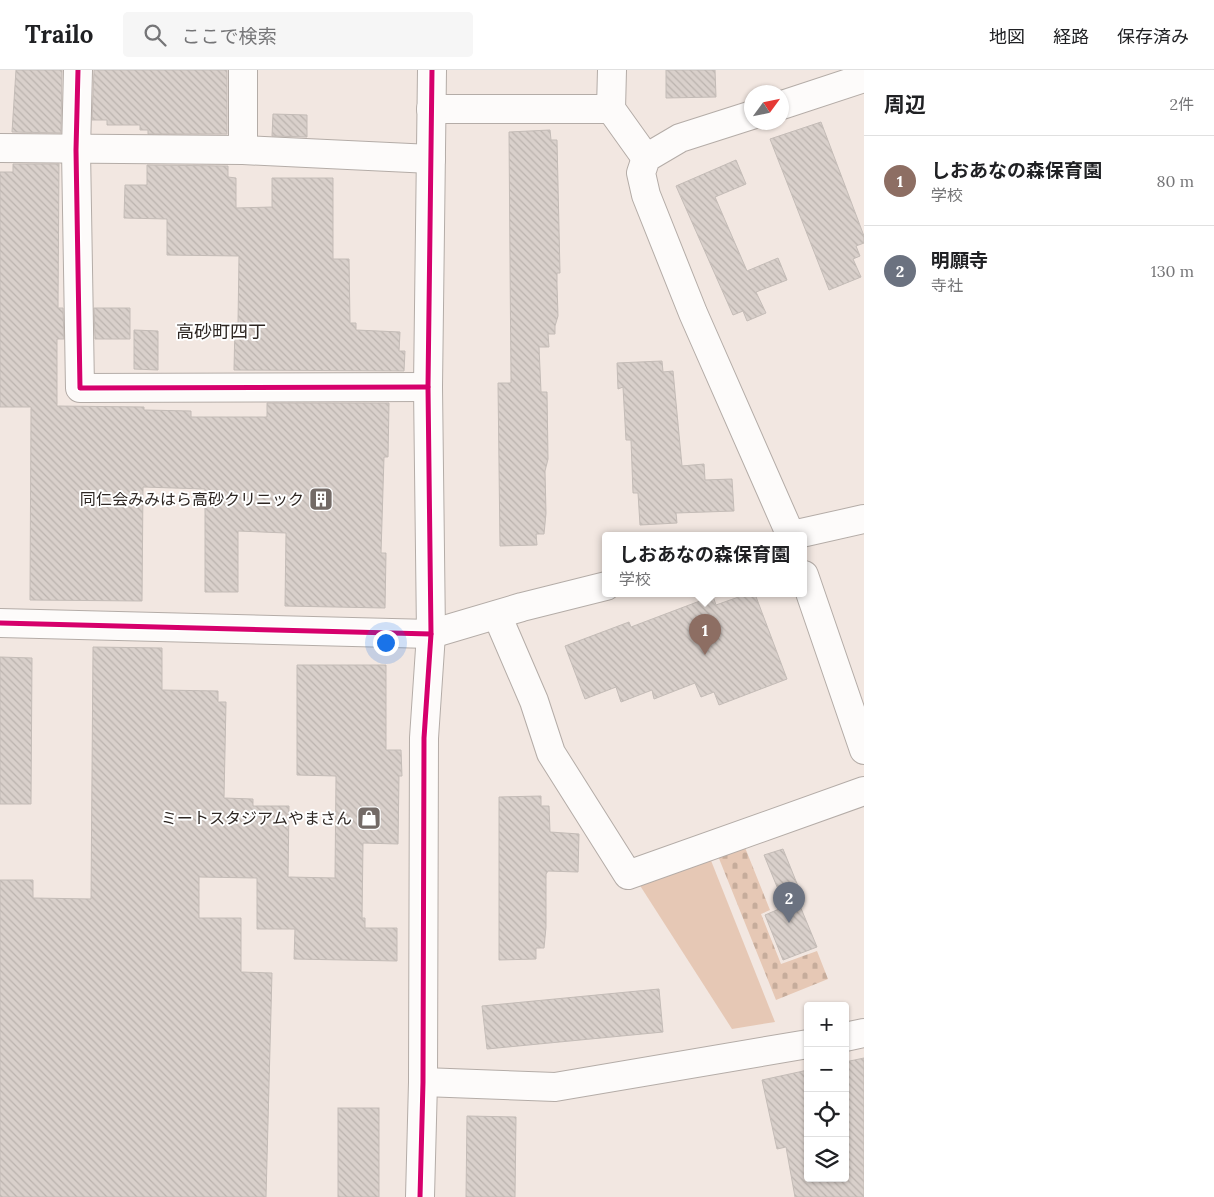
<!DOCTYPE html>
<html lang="ja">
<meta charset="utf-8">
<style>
body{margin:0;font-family:Lora,"Noto Sans JP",serif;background:#f6f6f6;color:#202124}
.controls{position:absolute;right:15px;bottom:15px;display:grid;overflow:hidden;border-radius:5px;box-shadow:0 1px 4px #0004}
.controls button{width:45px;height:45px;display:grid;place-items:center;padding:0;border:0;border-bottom:1px solid #e0e0e0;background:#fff;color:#202124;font:25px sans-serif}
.compass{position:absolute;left:744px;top:15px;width:45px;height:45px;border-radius:50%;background:#fff;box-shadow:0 1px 4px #0004;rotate:57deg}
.you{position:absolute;left:385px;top:572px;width:18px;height:18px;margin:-12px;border:4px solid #fff;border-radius:50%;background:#1a73e8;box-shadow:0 0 0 8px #1a73e833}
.badge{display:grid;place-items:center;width:32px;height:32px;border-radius:50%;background:#1a73e8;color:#fff;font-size:16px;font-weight:700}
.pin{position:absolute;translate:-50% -41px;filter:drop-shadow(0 1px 2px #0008)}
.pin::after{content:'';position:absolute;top:26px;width:18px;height:15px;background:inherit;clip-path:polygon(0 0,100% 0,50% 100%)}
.popup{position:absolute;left:602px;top:462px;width:205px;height:65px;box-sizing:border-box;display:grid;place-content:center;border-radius:5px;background:#fff;filter:drop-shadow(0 1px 4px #0005);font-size:16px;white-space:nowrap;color:#757577}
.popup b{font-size:19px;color:#202124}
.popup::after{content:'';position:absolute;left:50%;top:100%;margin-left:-10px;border:10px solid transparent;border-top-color:#fff}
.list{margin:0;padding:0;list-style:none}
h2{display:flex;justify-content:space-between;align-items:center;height:65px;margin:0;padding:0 20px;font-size:21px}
h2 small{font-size:16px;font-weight:400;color:#757577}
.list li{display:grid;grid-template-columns:32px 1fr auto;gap:15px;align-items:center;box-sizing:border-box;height:90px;padding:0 20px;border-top:1px solid #e0e0e0}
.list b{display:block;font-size:19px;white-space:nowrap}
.list p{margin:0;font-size:16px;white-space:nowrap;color:#757577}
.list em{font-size:16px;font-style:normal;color:#757577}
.icon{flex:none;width:28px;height:28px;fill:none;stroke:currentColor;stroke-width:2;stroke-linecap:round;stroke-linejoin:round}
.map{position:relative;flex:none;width:864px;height:1127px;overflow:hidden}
header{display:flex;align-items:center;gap:30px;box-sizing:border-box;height:70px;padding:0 25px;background:#fff;border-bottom:1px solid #e0e0e0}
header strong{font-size:24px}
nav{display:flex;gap:28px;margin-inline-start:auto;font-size:18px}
.search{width:350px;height:45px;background:#f6f6f6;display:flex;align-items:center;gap:12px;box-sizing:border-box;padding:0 18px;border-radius:5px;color:#757577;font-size:19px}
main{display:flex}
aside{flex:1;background:#fff}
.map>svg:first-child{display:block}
.green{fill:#e6c8b5}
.cemetery{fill:url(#cemetery-stones)}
.building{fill:url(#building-back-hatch);stroke:#c4bcb7}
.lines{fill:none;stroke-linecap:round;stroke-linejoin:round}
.minor-casing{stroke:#b4aca7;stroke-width:30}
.minor{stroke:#fdfbfa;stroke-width:28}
.cycleway-casing{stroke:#fff;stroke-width:8}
.cycleway{stroke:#d6006c;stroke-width:5}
.labels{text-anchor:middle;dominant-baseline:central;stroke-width:4;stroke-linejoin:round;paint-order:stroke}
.poi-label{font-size:16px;fill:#2e2723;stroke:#fff;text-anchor:end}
.neighbourhood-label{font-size:18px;fill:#2e2723;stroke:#fff}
</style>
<header>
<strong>Trailo</strong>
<div class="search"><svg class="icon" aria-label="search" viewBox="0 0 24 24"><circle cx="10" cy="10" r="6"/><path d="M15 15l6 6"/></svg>ここで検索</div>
<nav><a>地図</a><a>経路</a><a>保存済み</a></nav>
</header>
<main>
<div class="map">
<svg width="864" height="1127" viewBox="0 0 864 1127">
<defs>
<pattern id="cemetery-stones" width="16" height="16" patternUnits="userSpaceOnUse" patternTransform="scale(1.25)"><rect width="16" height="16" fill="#e6c8b5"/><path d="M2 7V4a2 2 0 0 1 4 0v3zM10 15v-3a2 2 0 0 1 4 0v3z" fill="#c6ac9b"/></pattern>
<pattern id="building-back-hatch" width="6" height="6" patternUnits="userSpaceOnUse" patternTransform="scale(1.25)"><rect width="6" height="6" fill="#d9d0cb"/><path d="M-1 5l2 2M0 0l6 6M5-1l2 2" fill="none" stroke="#bbb3ae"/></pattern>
</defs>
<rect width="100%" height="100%" fill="#f2e7e1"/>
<polygon class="green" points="710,788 775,952 732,959 639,814"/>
<polygon class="cemetery" points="744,775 770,840 761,844 781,894 817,881 828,909 776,930 718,786"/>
<g class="building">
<polygon points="16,0 62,0 61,63 12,62"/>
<polygon points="94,0 227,0 227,64 148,64 148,60 140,60 140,55 107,55 107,50 92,50"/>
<polygon points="666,0 715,0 716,27 666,28"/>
<polygon points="273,44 307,45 307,67 272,66"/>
<polygon points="821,52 864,166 864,173 856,176 860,186 853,189 861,207 829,220 770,69"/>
<polygon points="550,60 551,70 557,70 560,203 557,203 557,215 558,246 555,256 555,264 548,264 549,277 539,277 541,322 547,322 548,389 545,401 546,443 544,464 536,464 537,475 500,476 498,313 511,313 509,62"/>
<polygon points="736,90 746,114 715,127 747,201 778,188 787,210 756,222 766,243 747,251 743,241 733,245 676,116"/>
<polygon points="13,94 59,94 58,238 63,238 64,269 57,269 57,336 144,337 144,340 191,341 191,347 267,347 267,333 389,333 388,387 384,387 381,483 386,483 385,538 285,536 286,463 238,461 238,522 205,522 205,419 143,417 142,531 30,530 31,337 0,337 0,102 13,102"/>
<polygon points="147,95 228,96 228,107 236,108 236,138 272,137 272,108 333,108 333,189 349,189 350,253 356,253 356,260 400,262 399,281 405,281 404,301 234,300 235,253 238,253 239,186 167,185 167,149 124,148 125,115 147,115"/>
<polygon points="94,238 130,238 130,269 95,269"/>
<polygon points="134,260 158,261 158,300 134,299"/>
<polygon points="662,291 663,302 673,301 682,396 704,394 705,410 732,409 734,441 676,443 677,453 640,455 638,423 633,423 631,370 626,370 623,317 618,319 617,293"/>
<polygon points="747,524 755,524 787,609 719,635 714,622 701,627 695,613 654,629 652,620 621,632 616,617 585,629 565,576 629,552 631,557 713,526 716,535"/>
<polygon points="93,577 162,578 162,620 218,621 218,632 226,632 224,728 253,729 253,736 289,736 288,807 335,808 336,706 297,705 297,595 386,595 386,680 401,680 402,706 399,706 398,774 363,773 362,848 365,848 365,858 397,858 397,891 294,889 295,859 257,859 257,808 199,807 199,848 241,848 241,902 272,903 266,1127 0,1127 0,810 33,810 33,828 91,829"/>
<polygon points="0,587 32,588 31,734 0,734"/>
<polygon points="541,726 541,736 549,736 550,762 579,764 578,802 548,801 546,804 546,857 544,878 536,878 536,889 499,890 499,727"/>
<polygon points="783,779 800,821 782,829 764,785"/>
<polygon points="798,831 817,877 783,890 765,845"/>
<polygon points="659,919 663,962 487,979 482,936"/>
<polygon points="864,988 864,1127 795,1127 786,1077 777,1079 762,1010 808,1000 808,1108 845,1108 845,992"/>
<rect x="338" y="1038" width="41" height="89"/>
<polygon points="467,1046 516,1047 515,1127 466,1127"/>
</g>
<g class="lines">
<g class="minor-casing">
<g id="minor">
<polyline points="78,0 76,80 80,318 428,317"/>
<polyline points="243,0 243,80"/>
<polyline points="612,0 611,39 646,88"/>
<polyline points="782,35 864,8"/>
<polyline points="431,39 611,39"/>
<polyline points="752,45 680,68 646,88 641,103 646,125 693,243 791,466"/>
<polyline points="0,78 243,80 431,89"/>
<polyline points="788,466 864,449"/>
<polyline points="804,505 864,680"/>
<polyline points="497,545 534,631 551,683 628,805 864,721"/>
<polyline points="0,553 431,564 522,537 606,516"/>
<polyline points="845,967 864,963"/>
<polyline points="423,1012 555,1017 808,974"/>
<polyline points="420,1127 423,1012 424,668 431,564 428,317 432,0"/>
</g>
</g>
<use href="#minor" class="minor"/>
<g class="cycleway-casing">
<g id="cycleway">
<polyline points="78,0 76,80 80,318 428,317"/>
<polyline points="0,553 431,564"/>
<polyline points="420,1127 423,1012 424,668 431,564 428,317 432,0"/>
</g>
</g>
<use href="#cycleway" class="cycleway"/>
</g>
<defs>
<g id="building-square" transform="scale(1.25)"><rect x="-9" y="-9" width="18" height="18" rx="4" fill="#736a66" stroke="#fff"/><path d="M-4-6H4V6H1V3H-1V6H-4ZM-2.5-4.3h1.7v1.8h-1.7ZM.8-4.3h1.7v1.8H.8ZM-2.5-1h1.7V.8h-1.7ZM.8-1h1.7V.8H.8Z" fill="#fff"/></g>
<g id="shop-square" transform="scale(1.25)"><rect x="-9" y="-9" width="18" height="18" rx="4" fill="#736a66" stroke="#fff"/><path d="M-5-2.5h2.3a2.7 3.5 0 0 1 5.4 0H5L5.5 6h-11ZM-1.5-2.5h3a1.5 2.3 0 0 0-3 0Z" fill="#fff"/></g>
</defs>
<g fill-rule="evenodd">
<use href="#building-square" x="321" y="429"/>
<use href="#shop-square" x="369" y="748"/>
</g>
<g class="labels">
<g class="poi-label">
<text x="304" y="429">同仁会みみはら高砂クリニック</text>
<text x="352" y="748">ミートスタジアムやまさん</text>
</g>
<g class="neighbourhood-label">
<text x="221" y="261">高砂町四丁</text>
</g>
</g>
</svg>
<div class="controls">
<button>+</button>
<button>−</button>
<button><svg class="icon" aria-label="locate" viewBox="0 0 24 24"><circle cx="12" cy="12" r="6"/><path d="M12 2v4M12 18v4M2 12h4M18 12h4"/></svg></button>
<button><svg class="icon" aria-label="layers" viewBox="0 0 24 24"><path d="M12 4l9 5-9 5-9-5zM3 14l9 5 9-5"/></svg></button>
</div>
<svg class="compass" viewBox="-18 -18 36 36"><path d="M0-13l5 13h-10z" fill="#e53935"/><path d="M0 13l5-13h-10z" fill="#757577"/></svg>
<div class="you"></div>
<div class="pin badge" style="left:705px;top:585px;background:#8d6e63">1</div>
<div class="popup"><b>しおあなの森保育園</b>学校</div>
<div class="pin badge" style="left:789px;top:853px;background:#6b7280">2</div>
</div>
<aside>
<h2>周辺<small>2件</small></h2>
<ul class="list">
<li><span class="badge" style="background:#8d6e63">1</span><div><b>しおあなの森保育園</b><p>学校</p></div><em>80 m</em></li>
<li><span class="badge" style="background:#6b7280">2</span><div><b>明願寺</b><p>寺社</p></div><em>130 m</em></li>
</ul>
</aside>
</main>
